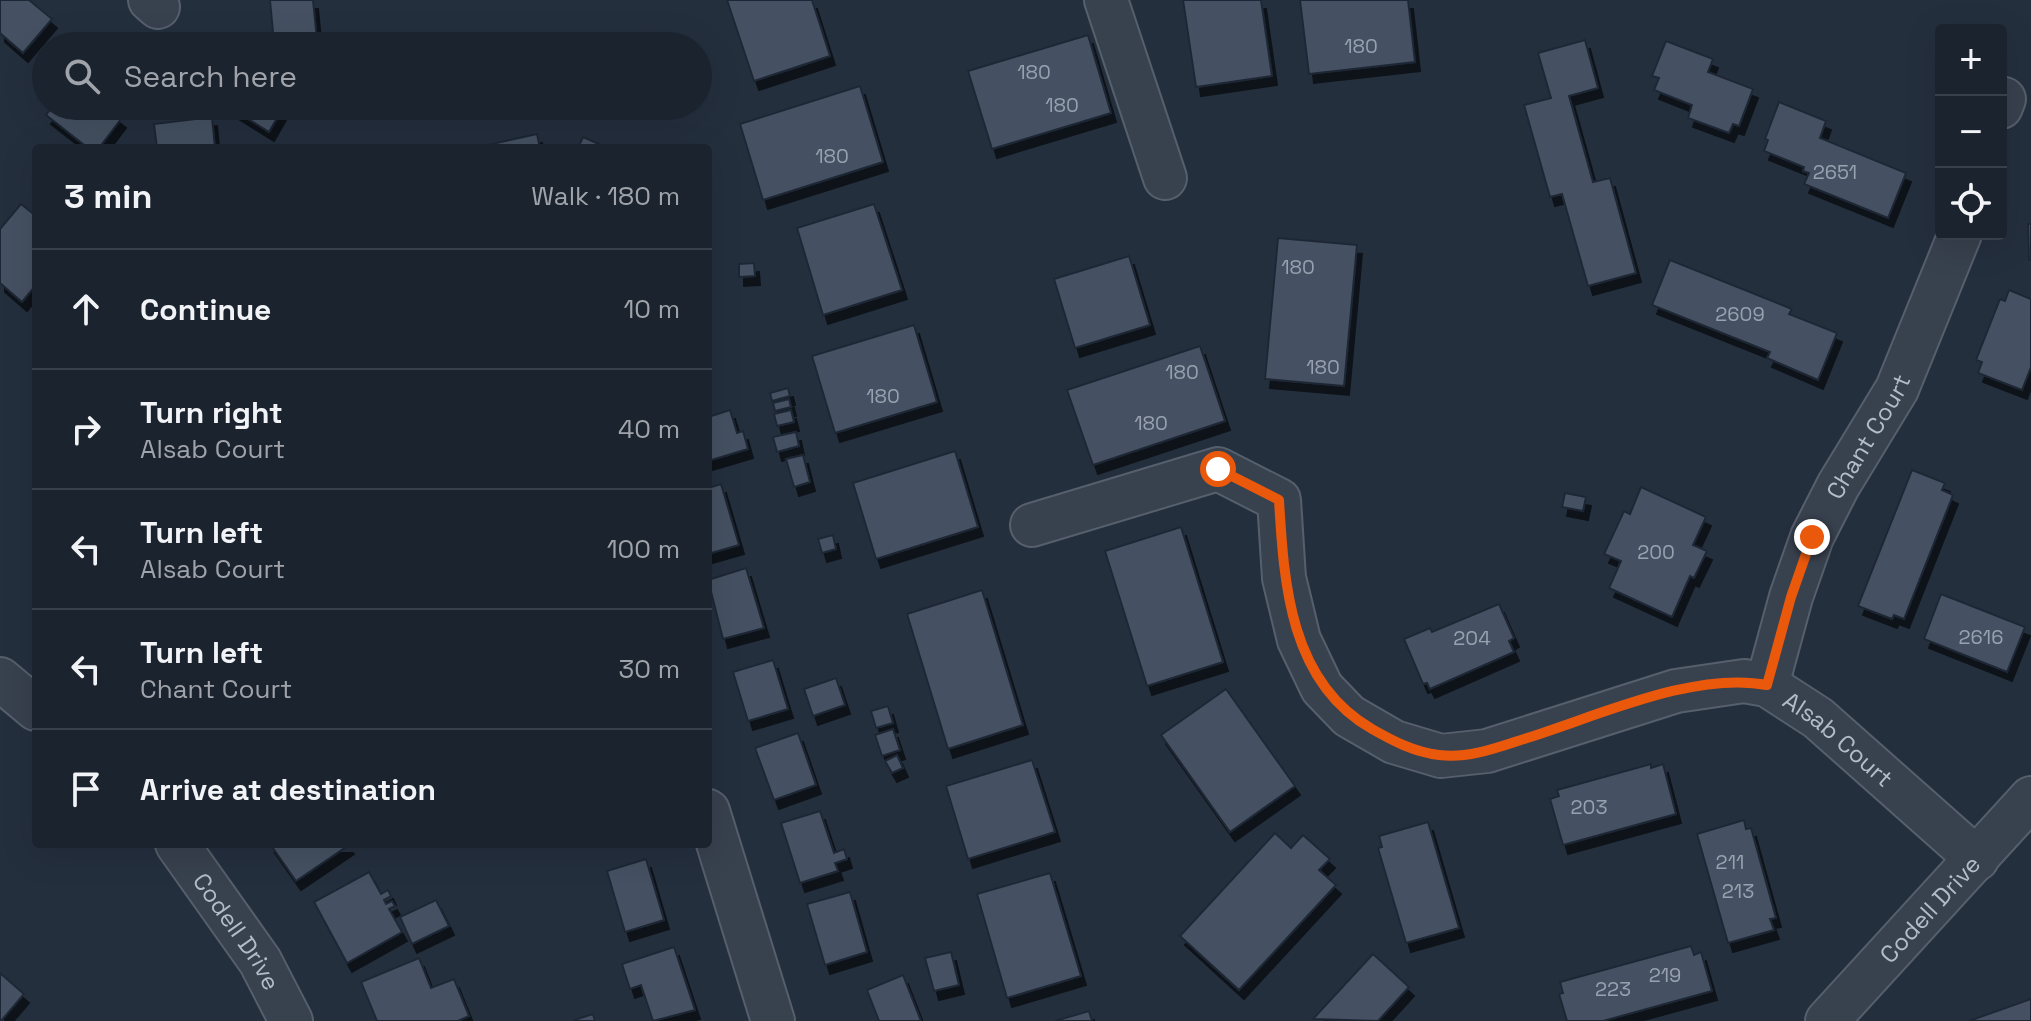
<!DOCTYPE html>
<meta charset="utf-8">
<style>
body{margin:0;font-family:"Space Grotesk",sans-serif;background:#242b36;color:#f1f3f6}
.controls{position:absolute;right:24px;top:24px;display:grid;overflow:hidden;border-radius:8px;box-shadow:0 8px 32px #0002}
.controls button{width:72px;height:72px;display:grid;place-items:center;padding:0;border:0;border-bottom:2px solid #39404a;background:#1b232e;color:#f1f3f6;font:40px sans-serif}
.stop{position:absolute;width:24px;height:24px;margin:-18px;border:6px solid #ea580c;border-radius:50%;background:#fff}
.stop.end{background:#ea580c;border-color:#fff;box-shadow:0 2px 8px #0008}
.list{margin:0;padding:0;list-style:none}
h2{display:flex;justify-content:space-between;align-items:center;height:104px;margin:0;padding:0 32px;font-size:34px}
h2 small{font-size:26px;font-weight:400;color:#a0a4aa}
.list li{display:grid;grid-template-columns:52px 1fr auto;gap:24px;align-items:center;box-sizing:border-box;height:120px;padding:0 32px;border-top:2px solid #39404a}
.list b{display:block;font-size:30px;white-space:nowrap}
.list p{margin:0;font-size:26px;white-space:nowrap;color:#a0a4aa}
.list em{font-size:26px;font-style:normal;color:#a0a4aa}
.icon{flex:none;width:44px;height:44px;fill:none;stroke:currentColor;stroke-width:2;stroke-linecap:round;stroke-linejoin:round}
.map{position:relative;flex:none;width:2031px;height:1021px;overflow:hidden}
.search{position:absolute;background:#1b232e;box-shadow:0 8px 32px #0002;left:32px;top:32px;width:680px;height:88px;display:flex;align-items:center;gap:20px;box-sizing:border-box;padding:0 28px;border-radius:44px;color:#a0a4aa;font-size:30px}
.panel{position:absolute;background:#1b232e;box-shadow:0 8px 32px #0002;left:32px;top:144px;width:680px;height:704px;border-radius:8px}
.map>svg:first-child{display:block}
.building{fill:#455162;stroke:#1f2835;stroke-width:2;filter:url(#shadow)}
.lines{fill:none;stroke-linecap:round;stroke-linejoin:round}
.minor-casing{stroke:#565f6c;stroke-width:46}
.minor{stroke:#38414e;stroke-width:42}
.route{stroke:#ea580c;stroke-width:10}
.labels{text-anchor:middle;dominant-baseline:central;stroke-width:6;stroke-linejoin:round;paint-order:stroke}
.number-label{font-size:20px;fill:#98a1af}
.street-label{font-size:24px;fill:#b4bcc9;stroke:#1d2633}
</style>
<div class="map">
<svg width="2031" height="1021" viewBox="0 0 2031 1021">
<defs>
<filter id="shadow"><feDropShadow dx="5" dy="9" stdDeviation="0" flood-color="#0009"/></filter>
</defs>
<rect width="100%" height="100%" fill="#242f3e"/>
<g class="building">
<polygon points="0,0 29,0 52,19 23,53 0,33"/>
<polygon points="270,0 313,0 317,40 274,43"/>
<polygon points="727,0 812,0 830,56 754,81"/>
<polygon points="1183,0 1261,0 1272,76 1196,87"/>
<polygon points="1300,0 1408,0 1415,62 1309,74"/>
<polygon points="1088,35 1111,113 992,149 968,71"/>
<polygon points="1585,40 1598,88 1569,96 1593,182 1610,178 1636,273 1588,286 1562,194 1550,197 1524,105 1551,98 1538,53"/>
<polygon points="1666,41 1713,59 1708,72 1753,89 1739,126 1733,124 1729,133 1688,118 1692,105 1654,90 1659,78 1652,76"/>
<polygon points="860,86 883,162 763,200 740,124"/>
<polygon points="1779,102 1826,121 1820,138 1906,173 1888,218 1804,184 1809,173 1803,171 1804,167 1764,151 1768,140 1765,139"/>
<polygon points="53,106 104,106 121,119 99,148 88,148 46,115"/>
<polygon points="234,106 284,106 269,132 232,109"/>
<polygon points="212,117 215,148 157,148 154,124"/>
<polygon points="537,134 540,148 479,148 479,147"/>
<polygon points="583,137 608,148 578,148"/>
<polygon points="21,204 36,216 36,285 22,302 0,283 0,229"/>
<polygon points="874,204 902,290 823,315 797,228"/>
<polygon points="2028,224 2031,224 2031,260 2029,260"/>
<polygon points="1278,238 1357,245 1344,386 1265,379"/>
<polygon points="1129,256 1150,325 1075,348 1054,279"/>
<polygon points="1670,260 1792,309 1789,314 1837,333 1818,380 1767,358 1770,352 1652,305"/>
<polygon points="754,263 755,276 739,277 739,264"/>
<polygon points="2009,290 2031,299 2031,367 2022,390 1978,373 1982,362 1976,360 2000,299 2005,301"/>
<polygon points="914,325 937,402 835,433 812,356"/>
<polygon points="1200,346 1225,421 1093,465 1067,390"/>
<polygon points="788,388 790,396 772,401 770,393"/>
<polygon points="789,399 791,407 775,411 773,403"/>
<polygon points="730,410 737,433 743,431 748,449 708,461 708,417"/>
<polygon points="791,410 794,422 777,426 774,414"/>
<polygon points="796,432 799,446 777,452 773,437"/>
<polygon points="955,451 978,527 876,559 853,483"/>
<polygon points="803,455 810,482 794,487 786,459"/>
<polygon points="1912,470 1945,483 1942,490 1953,495 1904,619 1894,615 1892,619 1858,606"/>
<polygon points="721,484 739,545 708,554 708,488"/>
<polygon points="1641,487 1706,517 1693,545 1707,551 1694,578 1690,576 1672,617 1609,588 1621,561 1604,554 1624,511 1630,514"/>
<polygon points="1565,493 1586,497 1583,511 1562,507"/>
<polygon points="1181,527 1223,662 1147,686 1105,551"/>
<polygon points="833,535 836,549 822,553 818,539"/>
<polygon points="746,568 764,628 723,639 708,580"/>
<polygon points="982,590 1023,725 948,749 907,614"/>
<polygon points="1941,594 2025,627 2007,672 1924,639"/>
<polygon points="1499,604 1514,638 1509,641 1514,652 1430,689 1427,683 1423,684 1404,639 1430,628 1432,632"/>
<polygon points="773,660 788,709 748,721 733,672"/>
<polygon points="836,678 845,705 813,716 804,689"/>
<polygon points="1226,689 1295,786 1230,832 1161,735"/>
<polygon points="888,706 893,723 876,728 871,711"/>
<polygon points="893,729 900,750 882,756 875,735"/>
<polygon points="798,733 816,785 774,800 755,748"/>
<polygon points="897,755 903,768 892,773 885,761"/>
<polygon points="1032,760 1055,832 968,859 946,786"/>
<polygon points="1651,764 1651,768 1663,764 1676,814 1563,845 1550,799 1559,796 1557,790"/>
<polygon points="820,811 834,853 844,849 847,859 835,863 838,871 800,883 781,823"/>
<polygon points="1744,820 1746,829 1751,828 1776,918 1770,919 1774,930 1728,943 1697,834"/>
<polygon points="1428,822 1459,928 1406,943 1378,848 1382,847 1379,836"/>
<polygon points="1275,833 1291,848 1303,835 1330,859 1319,870 1336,885 1239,990 1180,936"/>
<polygon points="270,844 348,844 349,845 296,881"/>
<polygon points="646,859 664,920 625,932 607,871"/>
<polygon points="369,872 381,894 388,890 391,896 384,900 386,904 392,901 395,906 389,909 402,932 347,963 314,902"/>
<polygon points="1050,873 1081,976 1007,998 977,894"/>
<polygon points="850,892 867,952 825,965 807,904"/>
<polygon points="436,900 449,926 412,944 400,917"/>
<polygon points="1691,946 1694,955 1701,952 1712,991 1603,1021 1567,1021 1559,994 1563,993 1560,982"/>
<polygon points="674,947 695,1010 653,1021 641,985 630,989 622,964"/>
<polygon points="951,952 959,985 934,991 925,958"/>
<polygon points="1373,954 1409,987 1378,1021 1313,1019"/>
<polygon points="419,958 431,988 454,979 469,1016 458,1021 377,1021 361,982"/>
<polygon points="0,973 24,994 1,1021 0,1021"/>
<polygon points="903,975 921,1021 879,1021 867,990"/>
<polygon points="2031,999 2031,1021 1969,1021"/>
<polygon points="1089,1011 1092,1021 1055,1021"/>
<polygon points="593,1014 595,1021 574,1021 574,1020"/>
</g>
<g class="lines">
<g class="minor-casing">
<g id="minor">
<polyline points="150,0 158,7"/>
<polyline points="1106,0 1165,178"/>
<polyline points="2001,107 2004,99"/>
<path id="s1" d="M 1032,525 L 1218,469 L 1279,500 L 1284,578 L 1299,640 L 1322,688 L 1349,716 L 1394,742 L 1441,756 L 1487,751 L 1676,691 L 1744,681 L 1767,685 L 1818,718 L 1977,859"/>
<polyline points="0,679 36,709"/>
<path id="s2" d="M 1767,685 L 1791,597 L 1812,537 L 1838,486 L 1897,389 L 1960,234"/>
<polyline points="708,811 773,1021"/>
<path id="s3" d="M 177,844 L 260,961 L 291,1021"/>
<path id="s4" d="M 1827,1021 L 2031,798"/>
</g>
</g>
<use href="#minor" class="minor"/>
</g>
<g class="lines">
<path class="route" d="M 1218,469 L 1279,500 C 1284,585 1290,682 1372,729 C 1393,741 1414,752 1439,755 C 1469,759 1499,747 1527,738 C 1598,716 1694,671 1767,685 L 1791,597 L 1812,537"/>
</g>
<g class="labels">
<g class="number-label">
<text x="1361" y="46">180</text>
<text x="1034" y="72">180</text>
<text x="1062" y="105">180</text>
<text x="832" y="156">180</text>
<text x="1835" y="172">2651</text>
<text x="1298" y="267">180</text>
<text x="1740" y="314">2609</text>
<text x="1323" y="367">180</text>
<text x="1182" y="372">180</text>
<text x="883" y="396">180</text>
<text x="1151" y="423">180</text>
<text x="1656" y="552">200</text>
<text x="1981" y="637">2616</text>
<text x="1472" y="638">204</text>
<text x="1589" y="807">203</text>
<text x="1730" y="862">211</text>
<text x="1738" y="891">213</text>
<text x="1665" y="975">219</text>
<text x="1613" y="989">223</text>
</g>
<g class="street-label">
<text stroke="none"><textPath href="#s2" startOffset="270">Chant Court</textPath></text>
<text stroke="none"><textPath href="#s1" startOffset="1024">Alsab Court</textPath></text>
<text stroke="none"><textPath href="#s4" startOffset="152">Codell Drive</textPath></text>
<text stroke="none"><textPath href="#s3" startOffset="106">Codell Drive</textPath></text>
</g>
</g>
</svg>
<div class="controls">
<button>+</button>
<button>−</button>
<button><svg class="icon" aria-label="locate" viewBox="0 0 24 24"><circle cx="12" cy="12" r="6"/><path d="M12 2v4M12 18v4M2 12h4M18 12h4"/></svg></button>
</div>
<div class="stop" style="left:1218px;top:469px"></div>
<div class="stop end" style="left:1812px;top:537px"></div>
<div class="search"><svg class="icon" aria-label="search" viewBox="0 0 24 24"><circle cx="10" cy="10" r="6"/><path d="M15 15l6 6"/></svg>Search here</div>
<section class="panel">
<h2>3 min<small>Walk · 180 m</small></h2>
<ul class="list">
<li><svg class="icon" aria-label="ahead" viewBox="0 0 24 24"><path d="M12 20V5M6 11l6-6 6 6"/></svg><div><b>Continue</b></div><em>10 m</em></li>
<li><svg class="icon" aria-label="right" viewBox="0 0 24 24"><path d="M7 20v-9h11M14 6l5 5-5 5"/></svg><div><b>Turn right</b><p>Alsab Court</p></div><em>40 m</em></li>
<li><svg class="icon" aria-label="left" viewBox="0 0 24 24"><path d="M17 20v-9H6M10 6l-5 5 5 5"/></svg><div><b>Turn left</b><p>Alsab Court</p></div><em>100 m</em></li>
<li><svg class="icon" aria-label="left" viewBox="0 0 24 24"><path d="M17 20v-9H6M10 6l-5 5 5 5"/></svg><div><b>Turn left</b><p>Chant Court</p></div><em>30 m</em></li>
<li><svg class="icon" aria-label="arrive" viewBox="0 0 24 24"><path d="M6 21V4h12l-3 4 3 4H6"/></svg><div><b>Arrive at destination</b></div></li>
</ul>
</section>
</div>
